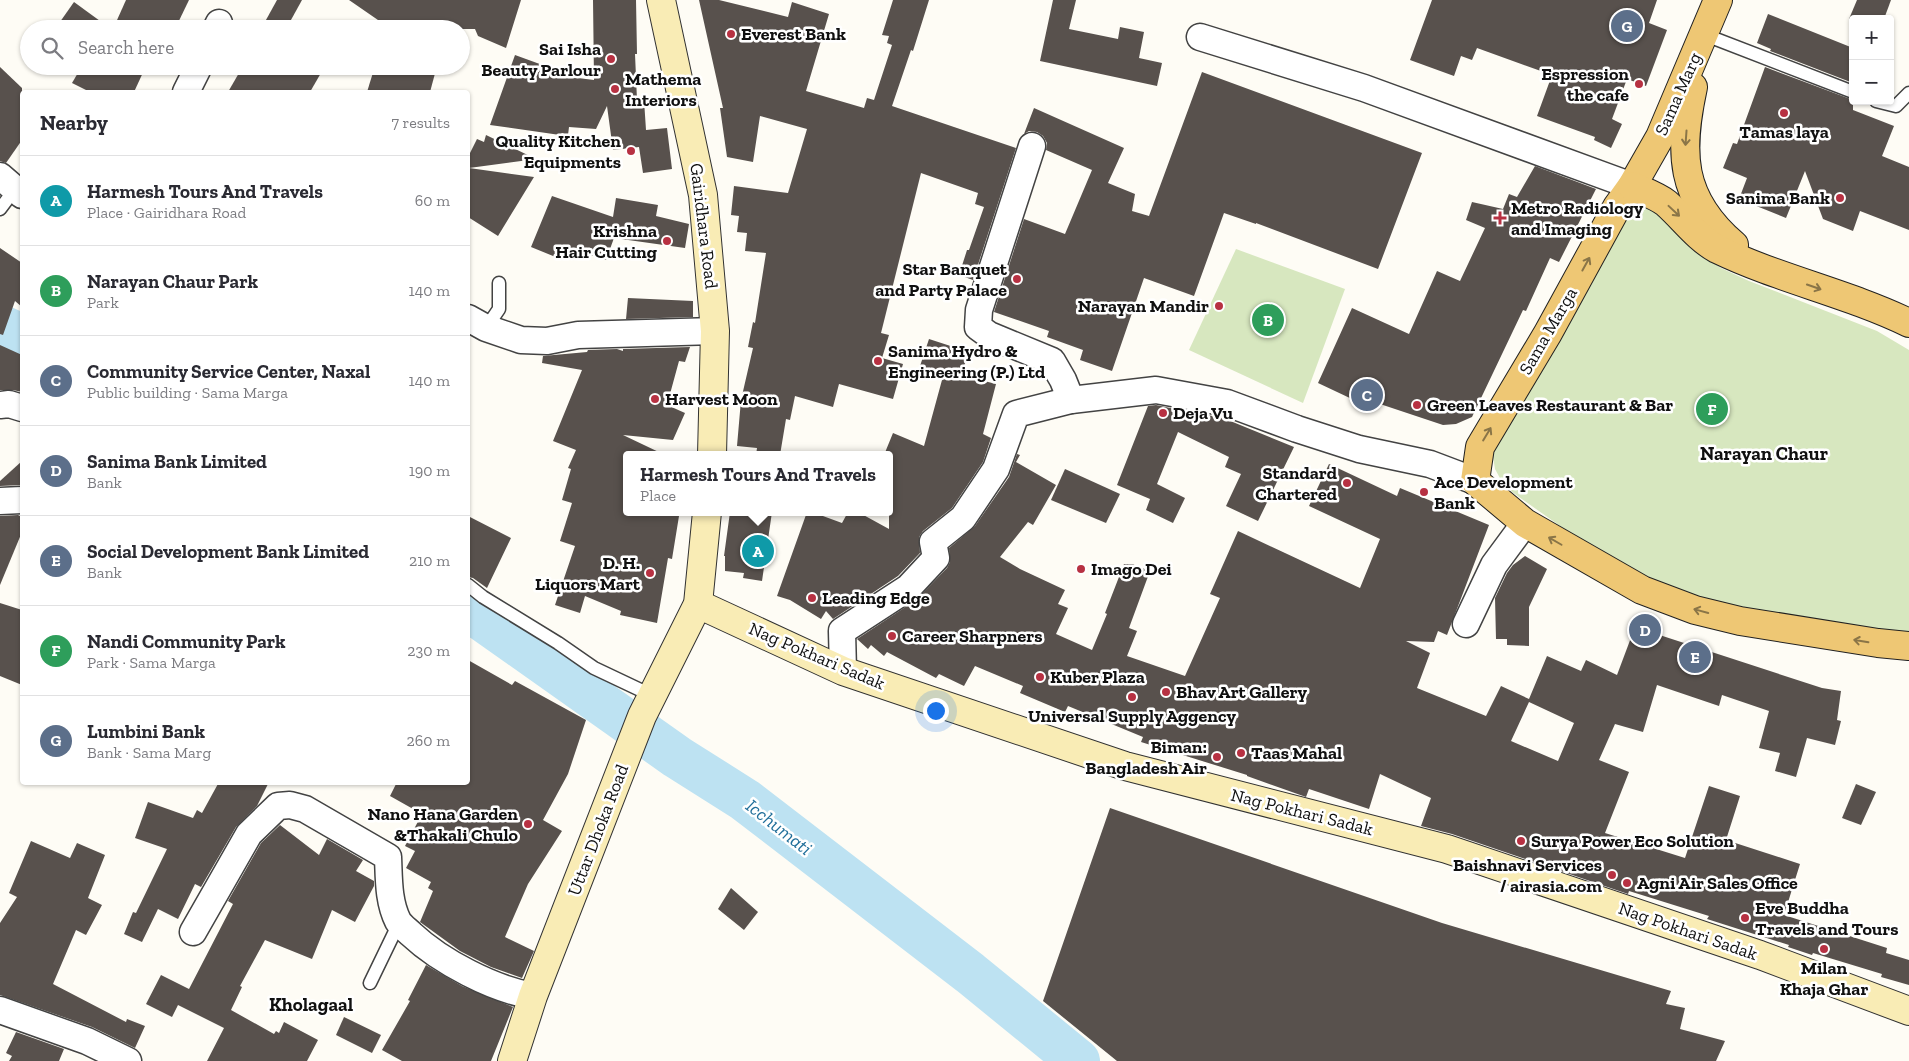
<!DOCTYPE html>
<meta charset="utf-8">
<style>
body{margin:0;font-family:"Zilla Slab",serif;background:#f2f2f3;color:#2b2b33}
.controls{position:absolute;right:15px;top:15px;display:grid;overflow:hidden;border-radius:5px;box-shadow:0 1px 4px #0004}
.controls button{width:45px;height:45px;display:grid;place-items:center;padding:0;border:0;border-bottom:1px solid #e1e1e2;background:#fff;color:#2b2b33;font:25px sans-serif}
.you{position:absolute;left:935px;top:710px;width:18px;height:18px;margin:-12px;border:4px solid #fff;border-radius:50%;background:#1a73e8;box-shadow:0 0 0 8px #1a73e833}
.badge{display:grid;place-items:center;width:32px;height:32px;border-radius:50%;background:#db2777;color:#fff;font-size:16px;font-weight:700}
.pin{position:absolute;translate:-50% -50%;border:2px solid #fff;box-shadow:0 1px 5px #0006}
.popup{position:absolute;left:623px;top:451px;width:270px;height:65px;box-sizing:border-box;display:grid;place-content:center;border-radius:5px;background:#fff;filter:drop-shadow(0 1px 4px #0005);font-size:16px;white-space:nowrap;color:#7c7c81}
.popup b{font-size:19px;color:#2b2b33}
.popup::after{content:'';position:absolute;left:50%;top:100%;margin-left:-10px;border:10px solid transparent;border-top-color:#fff}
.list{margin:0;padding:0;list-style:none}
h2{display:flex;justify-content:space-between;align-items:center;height:65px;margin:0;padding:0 20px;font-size:21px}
h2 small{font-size:16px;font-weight:400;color:#7c7c81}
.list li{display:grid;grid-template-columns:32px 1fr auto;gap:15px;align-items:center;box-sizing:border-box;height:90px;padding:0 20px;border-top:1px solid #e1e1e2}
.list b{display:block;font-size:19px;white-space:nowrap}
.list p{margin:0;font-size:16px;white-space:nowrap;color:#7c7c81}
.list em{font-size:16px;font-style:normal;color:#7c7c81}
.icon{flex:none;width:28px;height:28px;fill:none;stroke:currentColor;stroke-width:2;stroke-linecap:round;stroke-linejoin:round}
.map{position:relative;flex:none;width:1909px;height:1061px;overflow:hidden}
.search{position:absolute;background:#fff;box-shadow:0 1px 4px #0004;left:20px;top:20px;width:450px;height:55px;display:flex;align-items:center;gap:12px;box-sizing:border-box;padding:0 18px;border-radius:28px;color:#7c7c81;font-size:19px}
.panel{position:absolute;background:#fff;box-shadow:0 1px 4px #0004;left:20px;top:90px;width:450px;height:695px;border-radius:5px}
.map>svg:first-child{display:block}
.green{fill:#d7e7bf}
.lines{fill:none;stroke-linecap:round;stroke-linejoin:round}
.river{stroke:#bde2f2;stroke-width:44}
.building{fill:#58514d;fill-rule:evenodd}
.service-casing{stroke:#434343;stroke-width:15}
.minor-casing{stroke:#434343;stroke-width:29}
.secondary-casing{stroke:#323232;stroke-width:30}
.primary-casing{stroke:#212121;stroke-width:30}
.service{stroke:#fff;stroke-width:12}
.minor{stroke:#fff;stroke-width:26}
.secondary{stroke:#f9ecb5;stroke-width:28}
.primary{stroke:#eec774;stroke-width:28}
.oneway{stroke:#8a7547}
.poi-dot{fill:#b73142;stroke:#fff;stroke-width:2}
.labels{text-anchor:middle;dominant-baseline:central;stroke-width:5;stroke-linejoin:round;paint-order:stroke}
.poi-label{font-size:18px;font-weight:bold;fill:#101010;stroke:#fff;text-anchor:start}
.street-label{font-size:18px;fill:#101010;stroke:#fff}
.neighbourhood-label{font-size:19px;font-weight:bold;fill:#101010;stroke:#fff}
.water-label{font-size:19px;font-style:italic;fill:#216f9a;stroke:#fff}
</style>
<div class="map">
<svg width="1909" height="1061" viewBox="0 0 1909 1061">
<rect width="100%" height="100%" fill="#fefcf5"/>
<g class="green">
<polygon points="1647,202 1703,256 1721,268 1749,281 1877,331 1909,350 1909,633 1758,613 1673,590 1616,561 1570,533 1512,492 1501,480 1495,469 1493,457 1495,448 1634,204"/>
<polygon points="1236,249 1345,289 1303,403 1189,350"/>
</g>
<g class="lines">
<g class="river">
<polyline points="0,326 22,336"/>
<polyline points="468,612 482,619 677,757 745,800 970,973 1078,1061"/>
</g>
</g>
<g class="building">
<polygon points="126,0 189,0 175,29 113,29"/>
<polygon points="277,0 302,0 286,29 261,29"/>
<polygon points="349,0 521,0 506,48 478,36 475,29 391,29"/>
<polygon points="593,0 636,0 637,54 635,54 637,100 644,100 646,130 667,128 672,169 643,173 639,147 613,150 607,106 596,129 569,127 568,135 562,133 560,135 490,125 515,55 548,67 546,74 594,80"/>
<polygon points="699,0 719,0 788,17 792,2 829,14 806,91 864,108 867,98 874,100 892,45 887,43 889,36 882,35 893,0 929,0 913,51 911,50 892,106 1016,148 973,280 959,275 967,250 969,250 984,207 975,204 978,193 921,173 881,333 889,335 882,358 903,364 893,399 839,384 833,407 795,396 790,420 786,419 780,455 756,455 757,448 737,446 741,400 753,348 748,347 753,322 755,323 766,253 745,251 747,233 737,232 739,216 731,215 734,186 788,193 807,129 760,116 753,162 727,157 720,108 723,108"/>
<polygon points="1053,0 1076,0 1069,29 1118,39 1120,27 1144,32 1139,58 1162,63 1157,86 1040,61"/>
<polygon points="1432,0 1657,0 1649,23 1667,30 1646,86 1627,79 1612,119 1622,124 1611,148 1594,140 1595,137 1537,116 1552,75 1477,48 1472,60 1461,56 1454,76 1410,60"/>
<polygon points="1857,0 1891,0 1884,19 1849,19"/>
<polygon points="74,2 111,29 55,29"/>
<polygon points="1768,14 1853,48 1853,83 1770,51 1771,49 1757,43"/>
<polygon points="82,66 146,66 134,92 90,92 72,83"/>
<polygon points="243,66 325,66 310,92 228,92"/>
<polygon points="375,66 437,66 430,92 367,92"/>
<polygon points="0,67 22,88 22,140 6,163 0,161"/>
<polygon points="1765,67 1853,100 1853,110 1894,126 1882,156 1909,167 1909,230 1860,211 1853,231 1823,219 1805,171 1786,218 1739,199 1747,178 1723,168 1733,143 1737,144"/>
<polygon points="1202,72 1422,153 1378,269 1256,223 1256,224 1224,213 1194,296 1144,278 1112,371 1080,360 1083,350 1047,337 1049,331 994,312 1024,219 1065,234 1092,170 1046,150 1047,143 1043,136 1037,132 1029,131 1024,134 1034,108 1124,148 1108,183 1135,194 1132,211 1149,216"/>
<polygon points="486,135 536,159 469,168 534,177 498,236 468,217 468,157 477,139 484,142"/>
<polygon points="1535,166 1596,189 1559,262 1550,258 1526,311 1523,310 1472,417 1456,424 1443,425 1374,402 1371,408 1318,383 1352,308 1409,334 1437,271 1460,281 1485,228 1466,220 1472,202 1503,209 1509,194 1517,197"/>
<polygon points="552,196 613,217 616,198 658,205 656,216 689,224 685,248 614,238 606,260 563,246 558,258 531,247"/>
<polygon points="0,248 22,263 22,307 15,301 3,335 0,334"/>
<polygon points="628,298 693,301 693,317 626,319"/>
<polygon points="929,339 969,352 961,375 996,384 983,434 991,438 983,462 952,508 923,531 919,537 920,553 898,576 833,619 826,611 821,619 790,600 777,596 807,512 812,512 842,523 848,512 858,512 889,529 889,455 884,455 893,433 924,446 942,380 918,372"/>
<polygon points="0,345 22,355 22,392 13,390 0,390"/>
<polygon points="690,347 685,362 679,361 667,405 685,413 673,440 623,435 665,455 627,455 627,512 658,512 679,516 672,559 668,558 657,623 620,615 621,611 585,596 580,613 555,605 575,546 560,541 572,503 562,500 571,469 568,468 576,450 553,441 582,370 542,363 543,356 587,352 588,350 617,349 623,351 623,349"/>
<polygon points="1156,405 1175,409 1190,415 1192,412 1223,418 1294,447 1258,521 1226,506 1241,474 1225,467 1229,457 1178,432 1157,484 1185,498 1173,523 1146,510 1150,499 1117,485 1148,406"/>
<path d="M 1017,454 L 1020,455 L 1016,462 L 1056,485 L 1033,525 L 1028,522 L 1000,557 L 1020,569 L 1065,590 L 1058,604 L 1068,608 L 1056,634 L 1092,650 L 1107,614 L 1105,613 L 1124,564 L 1132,564 L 1150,571 L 1129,628 L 1137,631 L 1127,656 L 1185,676 L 1220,598 L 1210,594 L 1238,531 L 1360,588 L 1380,539 L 1309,506 L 1329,464 L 1397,496 L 1400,488 L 1489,525 L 1447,635 L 1438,631 L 1434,642 L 1406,641 L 1430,653 L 1417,688 L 1486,716 L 1501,686 L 1529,699 L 1547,656 L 1581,671 L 1586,660 L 1617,675 L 1635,627 L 1822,688 L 1841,691 L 1837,720 L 1841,721 L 1835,745 L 1807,738 L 1796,777 L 1775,771 L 1780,753 L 1759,748 L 1769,711 L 1722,695 L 1719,706 L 1657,685 L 1643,732 L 1615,724 L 1599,760 L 1629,772 L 1605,833 L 1685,858 L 1709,786 L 1740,796 L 1726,840 L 1800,864 L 1784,915 L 1887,948 L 1886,953 L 1909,960 L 1909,985 L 1881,977 L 1882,974 L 1813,953 L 1812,955 L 1788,947 L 1789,945 L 1707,919 L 1709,916 L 1629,891 L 1628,894 L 1452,834 L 1421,826 L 1431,798 L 1380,774 L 1369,809 L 1309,789 L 1306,797 L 1247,776 L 1247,775 L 1141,742 L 1143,737 L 1068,706 L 1065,712 L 1020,693 L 1023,686 L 975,666 L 964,686 L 939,674 L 936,678 L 887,652 L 884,656 L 871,645 L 868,649 L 857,639 L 916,600 L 947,568 L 950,562 L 949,548 L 975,526 L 1009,477 ZM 1529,702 L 1574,723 L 1558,761 L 1511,741 Z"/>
<polygon points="22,461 22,485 0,486 0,481"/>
<polygon points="1065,469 1120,494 1106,523 1051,500"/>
<polygon points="730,512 772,512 762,581 743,578 744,573 725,571 725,556 724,556"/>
<polygon points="18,515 22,517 22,532 0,585 0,516"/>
<polygon points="468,516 511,538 487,588 473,578 468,577"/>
<polygon points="1525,556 1547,569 1529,607 1529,646 1507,645 1507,639 1496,639 1495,598 1507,573 1513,565"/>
<polygon points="0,603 22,610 22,685 0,676"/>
<polygon points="468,660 512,685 515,681 586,720 568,774 543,820 562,831 528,884 505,937 534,951 522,978 491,967 460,951 420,922 433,891 428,888 431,882 406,868 415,851 405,846 422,814 390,796 397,782 468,782"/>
<polygon points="219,782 269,782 257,806 236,827 201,887 195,884 178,919 158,909 142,942 124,934 133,912 136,913 167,849 135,838 148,802 193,818 197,810 202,813"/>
<polygon points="1856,784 1876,792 1861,825 1842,818"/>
<polygon points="1110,808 1442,923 1671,991 1666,1004 1685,1008 1680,1029 1725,1041 1716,1061 1117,1061 1043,1001"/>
<polygon points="280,825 319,855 327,839 363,860 356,871 374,881 374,886 355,922 332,910 312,959 265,940 240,986 242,987 231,1010 274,1034 276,1031 279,1033 284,1022 318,1040 307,1061 207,1061 224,1028 178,1005 172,1017 146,1004 161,975 189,989 233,904 228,901 261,843"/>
<polygon points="31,841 70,858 77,843 105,855 88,898 102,905 86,935 76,930 53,984 126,1022 127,1019 145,1026 135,1048 92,1027 0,995 0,923 17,897 9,893"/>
<polygon points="731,888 758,912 744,930 718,909"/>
<polygon points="426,965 462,986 513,1007 491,1061 402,1061 382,1050 410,1001 408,1000"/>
<polygon points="344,1017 381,1035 372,1053 336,1035"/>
<polygon points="16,1032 64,1049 59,1061 9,1061 12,1056 6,1053"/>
</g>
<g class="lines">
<g class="service-casing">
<g id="service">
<polyline points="1708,36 1853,92"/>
<polyline points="1876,101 1896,106 1909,93"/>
<polyline points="0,209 15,189"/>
<polyline points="486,328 499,309 499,283"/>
<polyline points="468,585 483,597 558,643 594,668 651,695"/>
<polyline points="370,983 399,923"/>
</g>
</g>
<g class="minor-casing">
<g id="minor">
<polyline points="216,29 219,23"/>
<polyline points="1200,37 1364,88 1632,186"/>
<polyline points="186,92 199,66"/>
<polyline points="1032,146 979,310 978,327 989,335 1052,361 1063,380 1071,400"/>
<polyline points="0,176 22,195"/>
<polyline points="468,318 486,328 521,340 547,341 578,335 715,331"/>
<polyline points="0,405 9,404 22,408"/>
<polyline points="0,501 22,500"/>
<polyline points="1466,624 1494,565 1525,523"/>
<polyline points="843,671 842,631 908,588 936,558 933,542 963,518 996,469 1016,414 1071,400 1156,390 1227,403 1297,429 1359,449 1430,464 1475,481"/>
<path d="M 193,932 L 249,834 L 278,806 L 290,805 L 305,809 L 388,857 C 389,878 388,901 398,921 C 401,926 407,930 411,934 C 441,962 493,989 533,996"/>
<polyline points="0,1010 87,1041 128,1061"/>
</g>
</g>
<g class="secondary-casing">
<g id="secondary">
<polyline points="661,0 703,195 715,331 712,455"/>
<polyline points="698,604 843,671 1125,766 1447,849 1760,955 1909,1011"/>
<polyline points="512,1061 533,996 642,716 698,604 707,512"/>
</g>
</g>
<g class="primary-casing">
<g id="primary">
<polyline points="1718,0 1660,137 1632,186 1617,207 1548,333 1480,447 1475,481 1525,523 1642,590 1695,610 1740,621 1878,643 1909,646"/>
<path d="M 1693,87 C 1679,152 1679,198 1734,245"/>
<path d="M 1632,186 C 1643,191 1657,196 1666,203 C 1683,218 1697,238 1717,249 C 1779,279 1847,293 1909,323"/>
</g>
</g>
<use href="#service" class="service"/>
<use href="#minor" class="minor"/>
<use href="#secondary" class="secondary"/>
<use href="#primary" class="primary"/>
</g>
<defs><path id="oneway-shaft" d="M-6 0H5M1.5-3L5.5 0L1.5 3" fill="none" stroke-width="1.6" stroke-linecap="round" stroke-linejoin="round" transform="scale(1.25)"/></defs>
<g class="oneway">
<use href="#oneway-shaft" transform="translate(1686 138) rotate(94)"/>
<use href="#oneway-shaft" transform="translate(1674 211) rotate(43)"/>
<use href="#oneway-shaft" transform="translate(1586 264) rotate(-61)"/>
<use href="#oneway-shaft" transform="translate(1814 287) rotate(19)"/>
<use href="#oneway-shaft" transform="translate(1487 434) rotate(-59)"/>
<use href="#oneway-shaft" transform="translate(1555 541) rotate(-150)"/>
<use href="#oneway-shaft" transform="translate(1701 611) rotate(-165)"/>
<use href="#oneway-shaft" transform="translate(1861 641) rotate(-171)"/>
</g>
<g class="poi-dot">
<circle cx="731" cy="34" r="5"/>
<circle cx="611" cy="59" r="5"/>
<circle cx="1639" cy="84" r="5"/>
<circle cx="615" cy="89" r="5"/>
<circle cx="1784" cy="113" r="5"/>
<circle cx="631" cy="151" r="5"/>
<circle cx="1840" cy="198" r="5"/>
<path d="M1497.5 210.5h5v5h5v5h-5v5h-5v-5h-5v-5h5z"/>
<circle cx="667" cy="241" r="5"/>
<circle cx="1017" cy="279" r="5"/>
<circle cx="1219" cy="306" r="5"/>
<circle cx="878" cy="361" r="5"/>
<circle cx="655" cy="399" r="5"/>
<circle cx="1417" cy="405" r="5"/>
<circle cx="1163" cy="413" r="5"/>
<circle cx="1347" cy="483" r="5"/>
<circle cx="1424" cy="492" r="5"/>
<circle cx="1081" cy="569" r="5"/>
<circle cx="650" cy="573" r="5"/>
<circle cx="812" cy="598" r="5"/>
<circle cx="892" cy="636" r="5"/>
<circle cx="1040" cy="677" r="5"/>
<circle cx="1166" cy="692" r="5"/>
<circle cx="1132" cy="697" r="5"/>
<circle cx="1241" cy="753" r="5"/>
<circle cx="1217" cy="757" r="5"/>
<circle cx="528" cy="824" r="5"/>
<circle cx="1521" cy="841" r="5"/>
<circle cx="1612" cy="875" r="5"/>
<circle cx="1627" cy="883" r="5"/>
<circle cx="1745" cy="918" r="5"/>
<circle cx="1824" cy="949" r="5"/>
</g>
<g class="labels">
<g class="poi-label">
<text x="741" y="34">Everest Bank</text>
<text x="601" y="49" text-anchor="end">Sai Isha<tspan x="601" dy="21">Beauty Parlour</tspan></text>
<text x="1629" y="74" text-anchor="end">Espression<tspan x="1629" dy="21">the cafe</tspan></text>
<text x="625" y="79">Mathema<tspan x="625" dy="21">Interiors</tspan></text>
<text x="1784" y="132" text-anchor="middle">Tamas laya</text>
<text x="621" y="141" text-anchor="end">Quality Kitchen<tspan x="621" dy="21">Equipments</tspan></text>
<text x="1830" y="198" text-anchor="end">Sanima Bank</text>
<text x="1511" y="208">Metro Radiology<tspan x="1511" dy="21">and Imaging</tspan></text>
<text x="657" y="231" text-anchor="end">Krishna<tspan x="657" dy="21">Hair Cutting</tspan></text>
<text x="1007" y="269" text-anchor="end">Star Banquet<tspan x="1007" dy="21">and Party Palace</tspan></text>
<text x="1209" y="306" text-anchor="end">Narayan Mandir</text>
<text x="888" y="351">Sanima Hydro &amp;<tspan x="888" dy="21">Engineering (P.) Ltd</tspan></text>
<text x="665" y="399">Harvest Moon</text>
<text x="1427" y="405">Green Leaves Restaurant &amp; Bar</text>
<text x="1173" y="413">Deja Vu</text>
<text x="1337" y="473" text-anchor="end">Standard<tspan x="1337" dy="21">Chartered</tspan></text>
<text x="1434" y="482">Ace Development<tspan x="1434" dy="21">Bank</tspan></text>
<text x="640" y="563" text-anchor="end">D. H.<tspan x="640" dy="21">Liquors Mart</tspan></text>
<text x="1091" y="569">Imago Dei</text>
<text x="822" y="598">Leading Edge</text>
<text x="902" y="636">Career Sharpners</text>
<text x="1050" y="677">Kuber Plaza</text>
<text x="1176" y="692">Bhav Art Gallery</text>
<text x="1132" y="716" text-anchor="middle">Universal Supply Aggency</text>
<text x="1207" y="747" text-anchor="end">Biman:<tspan x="1207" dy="21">Bangladesh Air</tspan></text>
<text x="1251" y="753">Taas Mahal</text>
<text x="518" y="814" text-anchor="end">Nano Hana Garden<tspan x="518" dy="21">&amp;Thakali Chulo</tspan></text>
<text x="1531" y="841">Surya Power Eco Solution</text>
<text x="1602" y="865" text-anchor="end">Baishnavi Services<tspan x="1602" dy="21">/ airasia.com</tspan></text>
<text x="1637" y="883">Agni Air Sales Office</text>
<text x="1755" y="908">Eve Buddha<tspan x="1755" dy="21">Travels and Tours</tspan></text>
<text x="1824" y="968" text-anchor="middle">Milan<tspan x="1824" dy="21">Khaja Ghar</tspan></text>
</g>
<g class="street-label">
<text transform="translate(1678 94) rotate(-66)">Sama Marg</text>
<text transform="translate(704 226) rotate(83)">Gairidhara Road</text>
<text transform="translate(1548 331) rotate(-60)">Sama Marga</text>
<text transform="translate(817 656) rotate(23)">Nag Pokhari Sadak</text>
<text transform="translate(1302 812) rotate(14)">Nag Pokhari Sadak</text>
<text transform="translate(598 830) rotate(-69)">Uttar Dhoka Road</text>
<text transform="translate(1688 931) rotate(19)">Nag Pokhari Sadak</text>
</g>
<g class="neighbourhood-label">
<text x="1764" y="453">Narayan Chaur</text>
<text x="311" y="1004">Kholagaal</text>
</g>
<g class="water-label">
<text transform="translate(779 827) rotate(38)">Icchumati</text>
</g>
</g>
</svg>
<div class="controls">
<button>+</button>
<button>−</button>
</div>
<div class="you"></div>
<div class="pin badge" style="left:758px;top:551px;background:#0f9aa8">A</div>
<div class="popup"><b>Harmesh Tours And Travels</b>Place</div>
<div class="pin badge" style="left:1268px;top:320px;background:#2e9e5b">B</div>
<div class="pin badge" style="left:1367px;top:395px;background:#5c6f8a">C</div>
<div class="pin badge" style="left:1645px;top:630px;background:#5c6f8a">D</div>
<div class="pin badge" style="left:1695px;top:657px;background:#5c6f8a">E</div>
<div class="pin badge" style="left:1712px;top:409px;background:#2e9e5b">F</div>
<div class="pin badge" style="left:1627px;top:26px;background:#5c6f8a">G</div>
<div class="search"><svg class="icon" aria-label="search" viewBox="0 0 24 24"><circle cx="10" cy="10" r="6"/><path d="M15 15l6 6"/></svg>Search here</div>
<section class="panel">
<h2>Nearby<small>7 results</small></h2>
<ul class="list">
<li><span class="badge" style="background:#0f9aa8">A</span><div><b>Harmesh Tours And Travels</b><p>Place · Gairidhara Road</p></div><em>60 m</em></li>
<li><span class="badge" style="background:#2e9e5b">B</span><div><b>Narayan Chaur Park</b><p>Park</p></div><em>140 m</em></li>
<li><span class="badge" style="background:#5c6f8a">C</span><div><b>Community Service Center, Naxal</b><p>Public building · Sama Marga</p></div><em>140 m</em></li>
<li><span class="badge" style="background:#5c6f8a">D</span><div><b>Sanima Bank Limited</b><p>Bank</p></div><em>190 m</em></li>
<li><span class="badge" style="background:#5c6f8a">E</span><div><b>Social Development Bank Limited</b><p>Bank</p></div><em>210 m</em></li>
<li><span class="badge" style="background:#2e9e5b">F</span><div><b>Nandi Community Park</b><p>Park · Sama Marga</p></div><em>230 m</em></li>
<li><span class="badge" style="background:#5c6f8a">G</span><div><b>Lumbini Bank</b><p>Bank · Sama Marg</p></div><em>260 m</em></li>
</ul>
</section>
</div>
